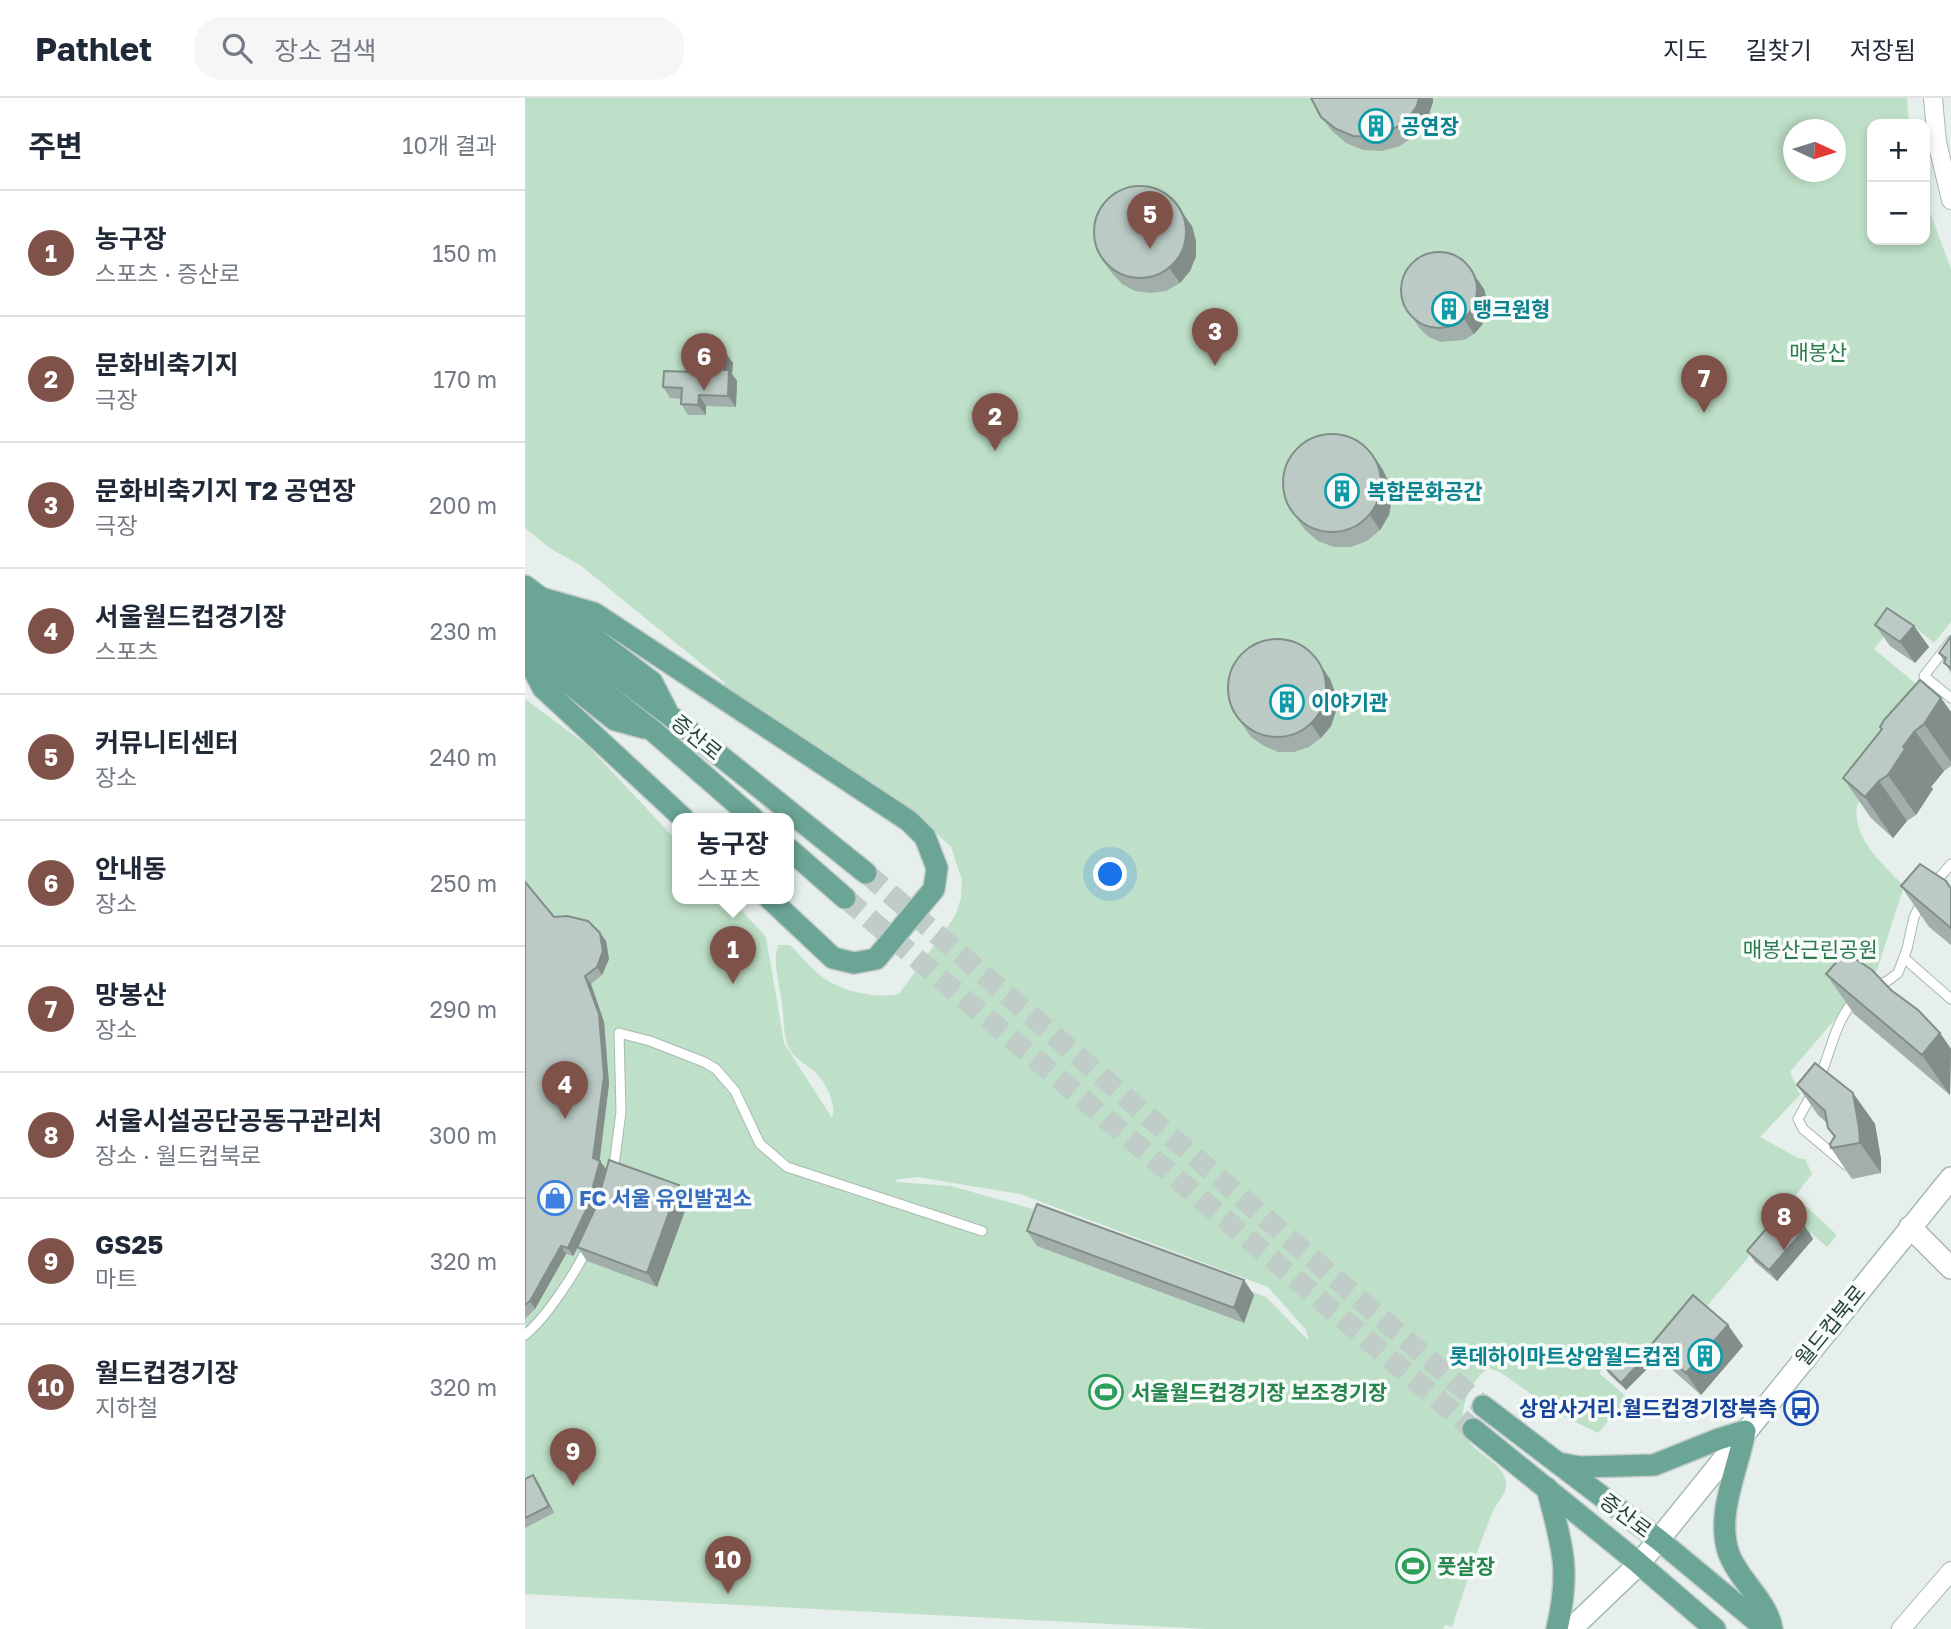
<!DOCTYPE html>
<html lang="ko">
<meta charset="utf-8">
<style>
body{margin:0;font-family:"Golos Text","Noto Sans KR",sans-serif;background:#f6f6f7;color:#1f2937}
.controls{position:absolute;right:21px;top:21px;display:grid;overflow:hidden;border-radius:14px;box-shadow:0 4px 10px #0003}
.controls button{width:63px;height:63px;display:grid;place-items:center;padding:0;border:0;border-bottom:2px solid #e0e1e3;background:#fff;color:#1f2937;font:35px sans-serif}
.compass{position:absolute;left:1258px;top:21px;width:63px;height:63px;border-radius:50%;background:#fff;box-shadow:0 4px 10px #0003;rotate:94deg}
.you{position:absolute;left:586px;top:777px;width:24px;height:24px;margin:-18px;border:5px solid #fff;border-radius:50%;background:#1a73e8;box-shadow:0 0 0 10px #1a73e833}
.badge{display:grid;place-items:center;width:46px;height:46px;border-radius:50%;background:#7f5249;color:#fff;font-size:23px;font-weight:700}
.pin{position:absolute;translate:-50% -58px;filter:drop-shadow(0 2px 4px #0008)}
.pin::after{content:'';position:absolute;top:37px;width:24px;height:21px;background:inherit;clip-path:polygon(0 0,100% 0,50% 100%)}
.popup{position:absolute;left:147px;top:715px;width:122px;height:91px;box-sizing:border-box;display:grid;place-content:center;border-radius:14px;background:#fff;filter:drop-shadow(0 2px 5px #0005);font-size:23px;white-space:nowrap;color:#747a83}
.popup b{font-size:26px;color:#1f2937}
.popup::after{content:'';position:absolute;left:50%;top:100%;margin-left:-14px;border:14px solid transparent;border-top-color:#fff}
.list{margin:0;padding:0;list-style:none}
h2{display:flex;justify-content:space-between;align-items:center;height:91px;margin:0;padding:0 28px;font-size:30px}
h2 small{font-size:23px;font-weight:400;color:#747a83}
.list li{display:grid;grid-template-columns:46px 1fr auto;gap:21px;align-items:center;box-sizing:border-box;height:126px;padding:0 28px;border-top:2px solid #e0e1e3}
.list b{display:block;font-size:26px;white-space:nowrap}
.list p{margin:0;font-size:23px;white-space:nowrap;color:#747a83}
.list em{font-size:23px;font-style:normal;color:#747a83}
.icon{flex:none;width:38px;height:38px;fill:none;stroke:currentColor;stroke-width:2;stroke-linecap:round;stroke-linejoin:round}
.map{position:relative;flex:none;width:1426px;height:1531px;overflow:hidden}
header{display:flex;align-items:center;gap:42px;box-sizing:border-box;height:98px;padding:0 35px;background:#fff;border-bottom:2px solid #e0e1e3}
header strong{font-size:33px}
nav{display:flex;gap:38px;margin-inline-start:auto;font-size:24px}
.search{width:490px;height:63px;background:#f6f6f7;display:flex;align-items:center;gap:18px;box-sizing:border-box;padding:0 24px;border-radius:28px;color:#747a83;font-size:26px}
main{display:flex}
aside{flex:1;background:#fff}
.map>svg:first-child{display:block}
.green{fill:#bfe0c8;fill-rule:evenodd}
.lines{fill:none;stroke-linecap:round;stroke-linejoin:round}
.primary-tunnel{stroke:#bfccc8;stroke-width:21;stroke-dasharray:21 10;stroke-linecap:butt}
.service-casing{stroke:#a8b8b2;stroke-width:11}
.minor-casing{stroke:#a8b8b2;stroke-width:20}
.tertiary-casing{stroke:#a8b8b2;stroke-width:24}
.secondary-casing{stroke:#a4bbb3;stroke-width:24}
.primary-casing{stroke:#c2cac8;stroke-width:24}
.service{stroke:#fff;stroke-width:9}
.minor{stroke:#fff;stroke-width:18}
.tertiary{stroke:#fff;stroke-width:21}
.secondary{stroke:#fff;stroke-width:21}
.primary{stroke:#6aa596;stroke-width:21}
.wall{fill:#a1aea9}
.shaded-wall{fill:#838d89}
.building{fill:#bbcac4;stroke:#838d89;stroke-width:2}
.labels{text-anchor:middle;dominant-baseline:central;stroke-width:7;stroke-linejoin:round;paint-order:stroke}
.culture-label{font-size:21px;font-weight:bold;fill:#0d838f;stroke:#f7fbf9;text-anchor:start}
.park-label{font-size:21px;fill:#2d7a4b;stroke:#f7fbf9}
.street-label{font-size:21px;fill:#24423a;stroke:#f7fbf9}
.shop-label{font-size:21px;font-weight:bold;fill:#366cbe;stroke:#f7fbf9;text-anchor:start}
.leisure-label{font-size:21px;font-weight:bold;fill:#27864d;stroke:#f7fbf9;text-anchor:start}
.transit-label{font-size:21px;font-weight:bold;fill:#164399;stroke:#f7fbf9;text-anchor:end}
</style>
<header>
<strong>Pathlet</strong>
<div class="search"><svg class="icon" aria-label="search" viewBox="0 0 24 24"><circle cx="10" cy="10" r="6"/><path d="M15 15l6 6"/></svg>장소 검색</div>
<nav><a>지도</a><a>길찾기</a><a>저장됨</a></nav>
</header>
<main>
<aside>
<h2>주변<small>10개 결과</small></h2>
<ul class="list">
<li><span class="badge">1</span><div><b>농구장</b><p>스포츠 · 증산로</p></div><em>150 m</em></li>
<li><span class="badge">2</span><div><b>문화비축기지</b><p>극장</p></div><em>170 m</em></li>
<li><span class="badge">3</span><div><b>문화비축기지 T2 공연장</b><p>극장</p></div><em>200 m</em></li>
<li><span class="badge">4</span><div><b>서울월드컵경기장</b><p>스포츠</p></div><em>230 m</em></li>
<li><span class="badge">5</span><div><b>커뮤니티센터</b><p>장소</p></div><em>240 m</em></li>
<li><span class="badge">6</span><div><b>안내동</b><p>장소</p></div><em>250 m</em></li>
<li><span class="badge">7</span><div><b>망봉산</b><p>장소</p></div><em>290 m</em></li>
<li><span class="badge">8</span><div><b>서울시설공단공동구관리처</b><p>장소 · 월드컵북로</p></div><em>300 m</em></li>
<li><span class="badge">9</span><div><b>GS25</b><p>마트</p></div><em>320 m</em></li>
<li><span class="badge">10</span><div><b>월드컵경기장</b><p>지하철</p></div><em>320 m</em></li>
</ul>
</aside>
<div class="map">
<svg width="1426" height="1531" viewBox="0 0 1426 1531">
<rect width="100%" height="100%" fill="#e6efeb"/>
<path class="green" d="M 0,0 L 1382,0 L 1384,26 L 1347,26 L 1347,142 L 1400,142 L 1400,101 L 1426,171 L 1426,524 L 1409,545 L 1376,518 L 1349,551 L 1417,607 L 1332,707 C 1327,741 1358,766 1379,788 L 1352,872 L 1265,974 L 1275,997 L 1235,1039 L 1273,1060 L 1280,1061 L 1287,1076 L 1270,1098 L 1312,1137 L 1302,1149 L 1262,1114 L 1130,1269 L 1100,1244 L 1074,1275 L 1103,1300 L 1073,1335 L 1036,1317 L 975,1274 L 963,1270 C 942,1286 928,1322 946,1346 C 957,1359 979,1366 981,1385 C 982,1397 972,1403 968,1413 C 952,1451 940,1490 927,1529 L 920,1527 L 918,1531 L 683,1531 L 0,1496 L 0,601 L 62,647 L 152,743 L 152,800 L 205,800 L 241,839 L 259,945 L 307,1020 C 312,1007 301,985 291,975 C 281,965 267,961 262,945 C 258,933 259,918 257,906 C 255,886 247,867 253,847 L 265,847 C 275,857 285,869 296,878 C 315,893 350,901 374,896 L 430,818 L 436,800 L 437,782 L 426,749 L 410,734 L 391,725 L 195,594 L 200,585 L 55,467 L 26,451 L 0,430 ZM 1268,32 L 1310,32 L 1310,74 L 1268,74 ZM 392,1079 L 495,1096 L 743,1189 L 781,1232 L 784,1243 L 741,1199 L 519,1114 L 426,1088 L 372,1084 L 370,1082 Z"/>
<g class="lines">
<g class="primary-tunnel">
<polyline points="341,775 958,1308"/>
<polyline points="320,800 948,1331"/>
</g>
<g class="service-casing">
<g id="service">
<polyline points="1426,543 1399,578 1426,600"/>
<polyline points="1407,788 1426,766"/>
<polyline points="1379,860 1426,901"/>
<polyline points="1347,887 1361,884 1373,875 1382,851 1389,819 1397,803"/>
<path d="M 1294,982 C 1306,953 1310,923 1331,900"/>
<polyline points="1288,994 1273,1021 1278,1031 1321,1067"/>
<polyline points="88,1075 96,1014 94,935 125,943 179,964 191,971 210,993 235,1046 262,1069 457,1133"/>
<path d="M 0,1237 C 21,1220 52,1173 63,1148"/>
</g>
</g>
<g class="minor-casing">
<g id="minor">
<polyline points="1408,0 1412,44 1426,102"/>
<polyline points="1376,1531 1426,1473"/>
</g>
</g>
<g class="tertiary-casing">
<polyline id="tertiary" points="1385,1129 1426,1170"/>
</g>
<g class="secondary-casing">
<polyline id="secondary" points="1046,1531 1114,1466 1426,1080"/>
</g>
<g class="primary-casing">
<g id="primary">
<polyline points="0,488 127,584 141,611"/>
<polyline points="13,499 69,515 384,723 400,739 412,770 409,791 351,861 329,865 308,860 244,800"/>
<polyline points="0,509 143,616 341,775"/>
<polyline points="0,532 127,632 228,720"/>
<polyline points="4,554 90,622 119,630"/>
<polyline points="0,556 18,590 158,720"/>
<polyline points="264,751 320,800"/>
<polyline points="958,1308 1134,1442 1241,1531"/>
<polyline points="948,1331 1111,1463 1190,1531"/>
<path d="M 1033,1365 L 1055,1369 L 1129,1367 L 1194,1341 L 1220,1333 C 1213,1372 1190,1417 1204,1456 C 1214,1483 1242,1502 1247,1531"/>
<path d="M 1022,1390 C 1037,1448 1046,1471 1032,1531"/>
</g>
</g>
<use href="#service" class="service"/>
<use href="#minor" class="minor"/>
<use href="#tertiary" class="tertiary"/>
<use href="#secondary" class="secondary"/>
<use href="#primary" class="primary"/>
</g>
<g class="wall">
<polygon points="908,4 902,22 891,37 875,48 857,53 838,52 821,45 807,33 796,19"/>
<polygon points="667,128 671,143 671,158 665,173 655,185 641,193 626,195 610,193 597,186 586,174 576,160"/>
<polygon points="959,191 962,203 961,215 957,227 949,236 939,242 915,244 904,239 895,231 885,216"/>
<polygon points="200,254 208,265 207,276 212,283 211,309 181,308 181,317 163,317 156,306 156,301 145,300 138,289 169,274"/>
<polygon points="857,370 864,385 867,400 864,417 855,432 842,443 826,449 809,449 793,443 780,432 770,418"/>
<polygon points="1350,527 1389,528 1404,549 1390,565 1365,548"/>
<polygon points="1426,538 1426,575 1414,555"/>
<polygon points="805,581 811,597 811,613 806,628 796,640 784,649 769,654 753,654 739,648 726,639 707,612"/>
<polygon points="1416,600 1426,614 1426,668 1419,673 1406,689 1408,691 1391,717 1382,723 1368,740 1346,720 1318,680"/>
<polygon points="0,784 29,819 75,835 81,843 84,861 77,877 66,886 79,924 84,986 74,1063 81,1071 154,1087 164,1102 132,1189 62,1163 53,1150 48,1158 41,1156 10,1211 0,1221"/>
<polygon points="1376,788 1426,791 1426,847 1404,829"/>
<polygon points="1301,876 1366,892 1415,935 1426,951 1425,997 1329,916"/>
<polygon points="1272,987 1328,995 1350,1026 1356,1061 1356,1075 1327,1081 1306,1050 1309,1039 1303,1030 1302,1025 1293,1017"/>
<polygon points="1259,1119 1284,1133 1288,1141 1252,1183 1230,1164 1222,1153"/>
<polygon points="502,1133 729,1197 719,1225 512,1148"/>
<polygon points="1127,1246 1218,1248 1176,1297 1142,1267"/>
<polygon points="1101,1252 1118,1261 1124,1269 1101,1292 1084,1276 1079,1268"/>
<polygon points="0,1381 13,1384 29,1415 0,1430"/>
</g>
<g class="shaded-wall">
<polygon points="894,0 908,0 908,4 902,22 891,37 881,23"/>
<polygon points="657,114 667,128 671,143 671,158 665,173 655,185 645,171"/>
<polygon points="942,166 959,191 962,203 961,215 957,227 949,236 939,221"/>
<polygon points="200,254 208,265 207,276 212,283 211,309 203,298 199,272"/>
<polygon points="174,297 181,308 181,317 173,307"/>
<polygon points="847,356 857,370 864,385 867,400 864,417 855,432 845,417"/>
<polygon points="1389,528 1404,549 1390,565 1375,544"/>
<polygon points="795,566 805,581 811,597 811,613 806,628 796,640 786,626"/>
<polygon points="1416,600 1426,614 1426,664 1399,626"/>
<polygon points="1390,633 1419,673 1406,689 1408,691 1391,717 1363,677 1378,649"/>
<polygon points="1354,683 1382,723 1368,740 1340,699"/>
<polygon points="75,835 81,843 84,861 77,877 72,869"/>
<polygon points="60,878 66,886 79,924 84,986 74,1068 68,1060"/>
<polygon points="1415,935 1426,951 1425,997 1397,957"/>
<polygon points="1328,995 1350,1026 1356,1061 1356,1075 1335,1045"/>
<polygon points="75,1063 81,1071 68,1118 48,1158 43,1150"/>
<polygon points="154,1087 164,1102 132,1189 122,1175"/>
<polygon points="1276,1123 1288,1141 1252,1183 1244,1172"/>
<polygon points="36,1148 41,1156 10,1211 5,1203"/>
<polygon points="719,1182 729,1197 719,1225 709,1210"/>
<polygon points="1203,1227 1218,1248 1176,1297 1161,1275"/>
<polygon points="1118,1261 1124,1269 1101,1292 1096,1285"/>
<polygon points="8,1377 13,1384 29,1415 24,1408"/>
</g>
<g class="building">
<polygon points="786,0 894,0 892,8 881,23 865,33 847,39 828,38 811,31 796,19"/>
<circle cx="615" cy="134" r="46"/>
<circle cx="914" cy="192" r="38"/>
<polygon points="170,252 200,254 199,272 204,272 203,298 174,297 173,307 156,306 157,290 138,289 139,273 169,274"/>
<circle cx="807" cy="385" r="49"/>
<polygon points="1362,510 1389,528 1375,544 1350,527"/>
<polygon points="1426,538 1426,570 1419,565 1421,560 1414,555"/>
<circle cx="752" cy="590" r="49"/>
<polygon points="1395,582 1416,600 1399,626 1390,633 1378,649 1380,651 1363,677 1354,683 1340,699 1318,680 1357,631 1355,629 1359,622"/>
<polygon points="1395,766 1421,783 1426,791 1426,830 1376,788"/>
<polygon points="0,784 29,819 42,818 63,823 75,835 78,853 72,869 60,878 74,916 79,978 68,1060 75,1063 62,1110 43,1150 36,1148 5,1203 0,1207"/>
<polygon points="1320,854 1347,872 1366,892 1393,912 1415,935 1397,957 1301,876"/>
<polygon points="1290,965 1328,995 1334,1030 1335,1045 1306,1050 1305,1046 1310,1038 1303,1030 1300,1013 1272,987"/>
<polygon points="84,1062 154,1087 122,1175 52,1149 71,1109"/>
<polygon points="512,1106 719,1182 709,1210 502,1133"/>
<polygon points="1255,1115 1259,1119 1276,1123 1280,1131 1244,1172 1222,1153"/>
<polygon points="1168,1197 1203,1227 1161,1275 1127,1246"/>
<polygon points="1095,1248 1101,1252 1104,1248 1118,1261 1096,1285 1079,1268"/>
<polygon points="8,1377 24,1408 0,1420 0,1381"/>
</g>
<defs>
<g id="building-ring" transform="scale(1.75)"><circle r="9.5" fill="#f7fbf9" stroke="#0f9aa8" stroke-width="1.5"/><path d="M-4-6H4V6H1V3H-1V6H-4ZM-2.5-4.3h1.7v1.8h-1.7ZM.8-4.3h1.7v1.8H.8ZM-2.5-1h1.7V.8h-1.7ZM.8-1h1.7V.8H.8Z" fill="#0f9aa8"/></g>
<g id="shop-ring" transform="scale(1.75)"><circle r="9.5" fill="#f7fbf9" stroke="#3f7fe0" stroke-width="1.5"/><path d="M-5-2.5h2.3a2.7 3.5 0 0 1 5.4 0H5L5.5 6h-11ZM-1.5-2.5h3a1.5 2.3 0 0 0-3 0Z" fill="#3f7fe0"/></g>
<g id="stadium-ring" transform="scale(1.75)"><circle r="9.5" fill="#f7fbf9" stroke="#2e9e5b" stroke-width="1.5"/><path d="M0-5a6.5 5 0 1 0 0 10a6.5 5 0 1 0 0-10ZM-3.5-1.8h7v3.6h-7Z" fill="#2e9e5b"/></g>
<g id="bus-ring" transform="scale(1.75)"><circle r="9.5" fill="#f7fbf9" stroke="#1a4fb4" stroke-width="1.5"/><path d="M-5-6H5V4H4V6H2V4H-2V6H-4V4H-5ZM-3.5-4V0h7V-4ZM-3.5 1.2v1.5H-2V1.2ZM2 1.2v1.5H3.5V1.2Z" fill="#1a4fb4"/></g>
</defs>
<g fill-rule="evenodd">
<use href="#building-ring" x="851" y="28"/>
<use href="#building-ring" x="924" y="211"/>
<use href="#building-ring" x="817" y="393"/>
<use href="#building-ring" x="762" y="604"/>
<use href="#shop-ring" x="30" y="1100"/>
<use href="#building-ring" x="1180" y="1258"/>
<use href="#stadium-ring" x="581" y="1294"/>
<use href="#bus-ring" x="1276" y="1310"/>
<use href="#stadium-ring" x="888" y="1468"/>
</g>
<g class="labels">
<g class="culture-label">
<text x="876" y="28">공연장</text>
<text x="948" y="211">탱크원형</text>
<text x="842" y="393">복합문화공간</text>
<text x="786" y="604">이야기관</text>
<text x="1156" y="1258" text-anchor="end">롯데하이마트상암월드컵점</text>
</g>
<g class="park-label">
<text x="1293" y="254">매봉산</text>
<text x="1285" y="851">매봉산근린공원</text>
</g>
<g class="street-label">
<text transform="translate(172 639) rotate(39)">증산로</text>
<text transform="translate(1305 1227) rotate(-51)">월드컵북로</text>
<text transform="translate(1101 1417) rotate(37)">증산로</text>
</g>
<g class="shop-label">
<text x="54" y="1100">FC 서울 유인발권소</text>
</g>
<g class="leisure-label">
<text x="606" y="1294">서울월드컵경기장 보조경기장</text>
<text x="912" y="1468">풋살장</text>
</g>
<g class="transit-label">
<text x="1252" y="1310">상암사거리.월드컵경기장북측</text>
</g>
</g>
</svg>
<div class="controls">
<button>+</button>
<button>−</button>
</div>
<svg class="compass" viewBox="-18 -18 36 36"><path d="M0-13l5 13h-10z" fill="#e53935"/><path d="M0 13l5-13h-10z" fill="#747a83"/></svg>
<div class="you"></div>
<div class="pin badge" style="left:208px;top:886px">1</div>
<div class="popup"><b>농구장</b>스포츠</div>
<div class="pin badge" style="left:470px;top:353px">2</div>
<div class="pin badge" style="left:690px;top:268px">3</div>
<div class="pin badge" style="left:40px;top:1021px">4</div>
<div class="pin badge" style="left:625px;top:151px">5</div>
<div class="pin badge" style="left:179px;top:293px">6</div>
<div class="pin badge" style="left:1179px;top:315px">7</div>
<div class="pin badge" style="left:1259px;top:1153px">8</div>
<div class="pin badge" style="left:48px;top:1388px">9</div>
<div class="pin badge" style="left:203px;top:1496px">10</div>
</div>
</main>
